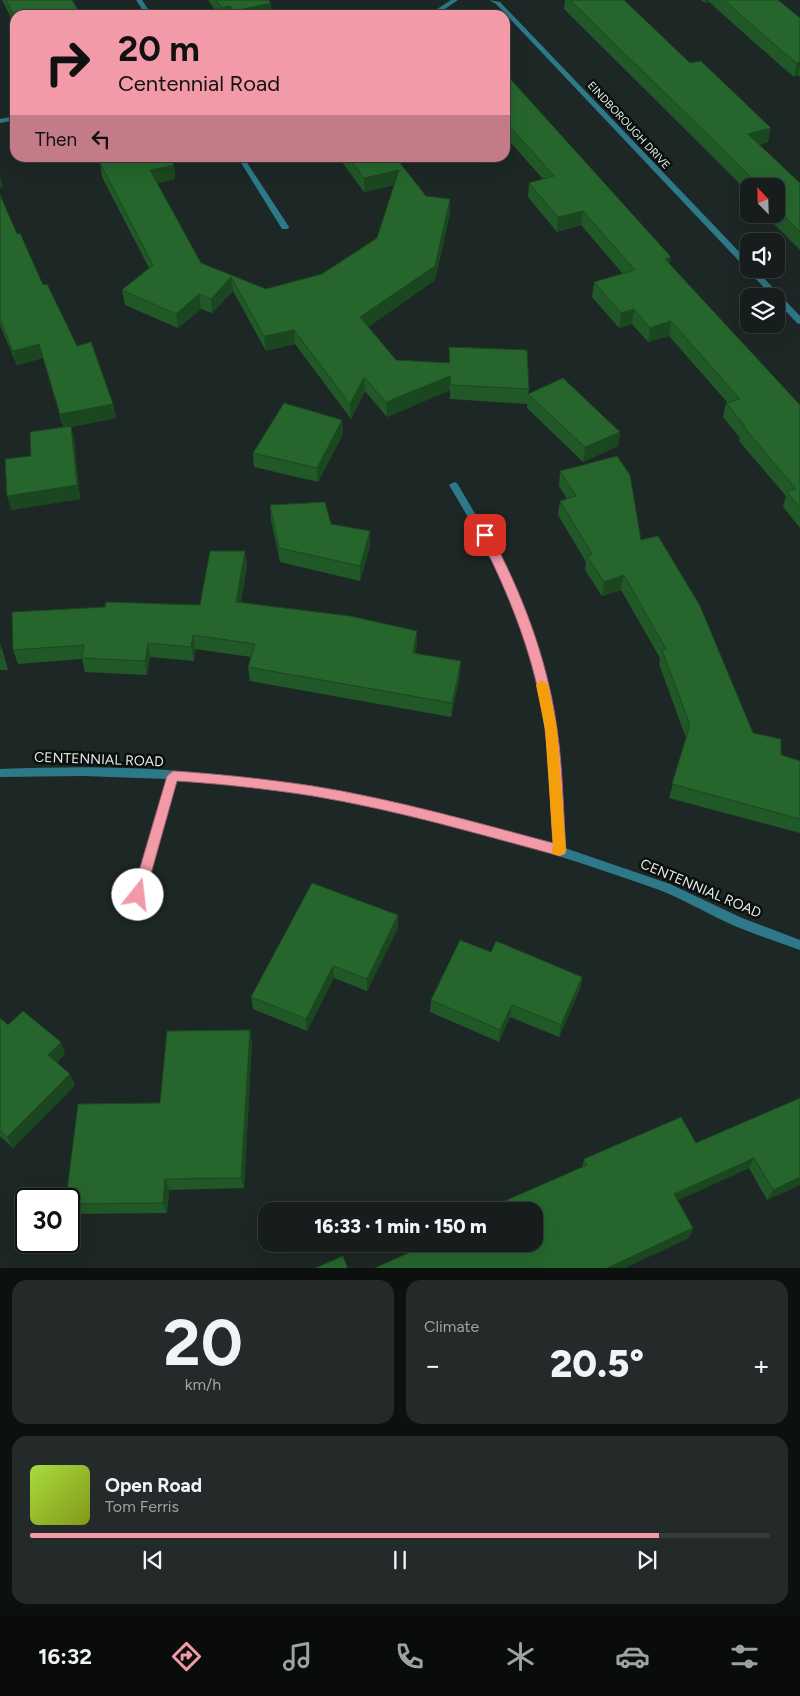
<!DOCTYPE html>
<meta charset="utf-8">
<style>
body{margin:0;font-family:Figtree,sans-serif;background:#232a29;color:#f1f3f6;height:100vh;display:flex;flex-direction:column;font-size:19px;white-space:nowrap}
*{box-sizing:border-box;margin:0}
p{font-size:16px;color:#9ea2a3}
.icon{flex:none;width:28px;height:28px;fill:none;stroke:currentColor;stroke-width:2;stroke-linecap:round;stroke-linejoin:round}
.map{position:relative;height:1268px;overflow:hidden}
.sheet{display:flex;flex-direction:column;gap:12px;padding:12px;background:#0c100f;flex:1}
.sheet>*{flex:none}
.banner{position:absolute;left:10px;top:10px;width:500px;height:152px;border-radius:15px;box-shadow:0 5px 20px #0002,0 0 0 1px #353b3b;background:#f39aa9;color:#111;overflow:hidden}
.needle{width:32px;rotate:337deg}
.fabs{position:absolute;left:740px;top:178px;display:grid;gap:10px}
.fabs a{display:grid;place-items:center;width:45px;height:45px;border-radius:10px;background:#161d1c;box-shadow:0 5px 20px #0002,0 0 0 1px #353b3b;font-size:25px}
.speed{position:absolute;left:15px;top:1188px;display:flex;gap:10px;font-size:25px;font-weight:700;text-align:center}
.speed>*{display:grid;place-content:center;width:65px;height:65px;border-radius:50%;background:#161d1c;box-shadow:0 5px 20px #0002,0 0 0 1px #353b3b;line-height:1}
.speed .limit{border:2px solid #111;border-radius:8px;background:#fff;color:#111}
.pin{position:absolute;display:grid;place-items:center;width:42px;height:42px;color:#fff;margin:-21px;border-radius:10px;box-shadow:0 2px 8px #0006}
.me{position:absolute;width:55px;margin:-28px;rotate:16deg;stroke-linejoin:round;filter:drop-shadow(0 0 4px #0008)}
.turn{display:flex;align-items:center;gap:18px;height:105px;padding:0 25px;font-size:22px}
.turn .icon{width:65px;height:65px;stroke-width:2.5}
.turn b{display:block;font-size:35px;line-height:42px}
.then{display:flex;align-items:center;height:48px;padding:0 25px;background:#0003;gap:10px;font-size:19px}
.big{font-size:38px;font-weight:800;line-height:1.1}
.sheet .widget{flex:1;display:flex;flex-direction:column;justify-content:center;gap:8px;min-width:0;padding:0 18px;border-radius:15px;background:#232a29}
.sheet .dial{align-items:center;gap:0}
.dial b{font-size:65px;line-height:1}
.song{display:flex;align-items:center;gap:15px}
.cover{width:60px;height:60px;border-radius:8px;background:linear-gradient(135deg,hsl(80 70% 55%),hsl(70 70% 35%))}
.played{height:5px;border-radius:2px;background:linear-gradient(90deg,#f39aa9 85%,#353b3b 85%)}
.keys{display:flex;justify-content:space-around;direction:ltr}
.heat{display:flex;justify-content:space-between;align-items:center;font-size:28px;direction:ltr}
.sheet .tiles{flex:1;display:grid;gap:12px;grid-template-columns:1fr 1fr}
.widget:last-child{grid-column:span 2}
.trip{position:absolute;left:258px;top:1202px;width:285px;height:50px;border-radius:15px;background:#161d1c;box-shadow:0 5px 20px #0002,0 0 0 1px #353b3b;font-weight:800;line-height:50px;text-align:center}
.tab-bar{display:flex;height:80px;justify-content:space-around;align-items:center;background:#090c0b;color:#9ea2a3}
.tab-bar .icon{width:35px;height:35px}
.tab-bar .on{color:#f39aa9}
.tab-bar b{font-size:22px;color:#f1f3f6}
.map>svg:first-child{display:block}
</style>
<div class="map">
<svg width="800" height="1269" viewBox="0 0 800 1269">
<rect width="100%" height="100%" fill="#1d2725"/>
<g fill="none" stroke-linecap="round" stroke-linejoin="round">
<path fill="#2e7989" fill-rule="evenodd" d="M136 0H142L152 15H146Z
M451 0H458L436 15H428Z
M489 0 500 2 749 262V269H755L800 316V324L797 323 776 301V296H772L496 4Z
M15 116V120L0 123V119Z
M238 158H244L289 227 288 229H282Z
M454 482 457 483C497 550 535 620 551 697 561 746 562 797 565 848L670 884 742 918 800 940V950C775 941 750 933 726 922 701 910 677 896 651 887 547 850 443 820 334 800 283 790 230 785 177 780L139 912 137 916 133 917 129 916 127 912 167 779 83 776 0 777V769C56 767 111 766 167 770 299 780 428 807 554 844 551 795 550 745 540 697 525 620 489 551 449 485Z"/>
</g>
<path fill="#215827" d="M2 0H72L15 15V26Z
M208 0H268L271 3V15H218Z
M565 0H624L768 142 759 145 800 183V250L764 214H776V186H749V198L747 196V191L564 9Z
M701 0H778L800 18V77L798 75 794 77 781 66 709 2 705 3Z
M505 73 671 257 669 264 800 405V528L783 507 786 496 739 441 740 438 723 417 726 403 727 402 669 336 648 342 632 324 619 328 592 297 594 282 623 274 581 225 557 232 528 197 529 183 543 179 505 136Z
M102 158H169L174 165 175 179 157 183 201 263 266 289 322 274 377 238 394 185 364 192 339 158H396L426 196 450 199V213L435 280 368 327 396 360 449 363V347L529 389 528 394 620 432 618 446 583 462 527 408V404L450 399V390L387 417 365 391 351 419 295 344 266 351 233 291 212 313 201 309 178 328 125 305 122 290 149 268 102 177 100 163 105 162Z
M0 195 17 234 43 285 77 346 113 404 116 418 71 427 74 440 80 499 11 510 31 456 63 427 43 358 17 365 0 325Z
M342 420 343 434 318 482 254 467 253 453Z
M560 471 641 540 753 733 781 755 800 761V833L669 798 686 738 659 664 660 658 621 590 602 596 585 570 586 562 558 515 560 501 567 499 559 486Z
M270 505 331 524 370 546 360 581 280 562 271 520Z
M245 551 247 566 241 602 417 631V645L415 653 460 675 451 717 250 681 248 667 251 657 195 649 194 661 150 657 147 675 85 672 82 659 18 664 13 650 200 605Z
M0 644 4 656 8 670H0Z
M398 928 367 991 334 978 307 1031 253 1009 251 997Z
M491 952 582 977 580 989 559 1037 510 1017 499 1042 430 1012 431 1000Z
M0 1018 8 1025 65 1054 57 1062 75 1085 13 1148 0 1136Z
M252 1042 244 1188 169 1190 167 1213 70 1214 69 1213V1199L160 1103Z
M800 1098V1185L767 1200 749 1168 678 1200 693 1228 689 1238 622 1269H372L534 1244 582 1167 584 1159 696 1143Z"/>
<path fill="#1b4720" d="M705 0H709V2L705 3Z
M271 3V15H234V11Z
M230 6 231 15H222V8Z
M800 62V67L798 75 794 77 797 63Z
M771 128 768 142 745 148 748 134Z
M174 165 175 179 152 185 150 170Z
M399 170V184L364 192V178Z
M0 176 3 187 0 188Z
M450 199V213L435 280 361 332 360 317Z
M583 211 581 225 557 232 558 217Z
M671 257 668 272 665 259Z
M231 277 233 291 212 313 211 299Z
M199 294 201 309 178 328 176 314Z
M634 309 632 324 619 328 621 313Z
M671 321 669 336 648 342 650 328Z
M294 330 295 344 266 351 264 336Z
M39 344 43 358 17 365 13 351Z
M450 376V390L387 417 386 402Z
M364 377 365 391 351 419 350 404Z
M113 404 116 418 71 427 74 440 80 499 11 510 7 496 64 429 60 414Z
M342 420 343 434 318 482 317 468Z
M620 432 618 446 583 462 585 447Z
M370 531V546L360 581V566Z
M245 551 247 566 238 616 236 602Z
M624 575 621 590 602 596 604 582Z
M417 631V645L413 666V653Z
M193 635 195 649 194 661 191 647Z
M148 643 150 657 147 675 145 661Z
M461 661 460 675 451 717 452 703Z
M398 915V928L367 991V979Z
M333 966 334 978 307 1031 306 1019Z
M582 977 580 989 559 1037 561 1025Z
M512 1005 510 1017 499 1042 500 1030Z
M250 1030 252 1042 244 1188 241 1178Z
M61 1042 65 1054 53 1066 48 1055Z
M70 1074 75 1085 13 1148 7 1137Z
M754 1158 749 1168 670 1204 674 1194Z
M800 1177V1185L767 1200 773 1190Z
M165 1179 169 1190 167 1213 163 1203Z
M693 1228 689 1238 622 1269H605Z"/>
<path fill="#26662d" stroke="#1b4720" d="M6 0H72L81 15H15V18Z
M216 0H268L271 3 234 11 230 6 222 8Z
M570 0H624L690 63 701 61 771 128 748 134 800 183V232L776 208V186H754L749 182 754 180Z
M724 0H778L800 18V62L797 63 783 52Z
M505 73 671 257 665 259 800 405V508L787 492 796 489 743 426H745L726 403 740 399 671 321 650 328 634 309 621 313 594 282 635 270 583 211 558 217 529 183 554 176 505 121Z
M107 158H169L174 165 150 170 201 263 266 289 322 274 377 238 399 170 364 178 349 158H396L426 196 450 199 435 266 360 317 396 360 450 363 449 347 527 350 529 389 451 385 450 376 386 402 364 377 350 404 294 330 264 336 231 277 211 299 199 294 176 314 122 290 153 265 100 163 109 161Z
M0 195 17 234 20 233 43 285 47 284 77 346 91 342 113 404 60 414 39 344 13 351 0 319Z
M563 378 620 432 585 447 528 394Z
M284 403 342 420 317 468 253 453Z
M71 426 77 485 7 496 5 459 31 456 30 432Z
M617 456 630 475 641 540 658 536 700 606 753 733 781 739V755L800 761V819L672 784 690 725 662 650 666 649 624 575 604 582 587 556 592 554 560 501 576 496 560 471Z
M325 502 331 524 370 531 360 566 279 548 270 505Z
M210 551H245L236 602 350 616 417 631 413 653 461 661 452 703 248 667 255 644 193 635 191 647 148 643 145 661 82 658 84 645 13 650 12 612 105 607 106 602 200 605Z
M0 644 4 656H0Z
M312 883 398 915 367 979 333 966 306 1019 251 997Z
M460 940 491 952 496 941 582 977 561 1025 512 1005 500 1030 431 1000Z
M23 1011 61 1042 48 1055 70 1074 7 1137 0 1130V1018L8 1025Z
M250 1030 241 1178 165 1179 163 1203 69 1204V1199H66L78 1104 160 1103 167 1031Z
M800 1098V1177L773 1190 754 1158 674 1194 693 1228 605 1269H372L429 1244H534V1211H482L587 1165 584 1159 681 1117 696 1143Z
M343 1256 348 1269H313Z"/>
<path fill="#f39aa9" stroke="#9e646e" d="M485 531 489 532C522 592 548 661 557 729 563 769 563 810 566 851L565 854 560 856C478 834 397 810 313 796 268 789 223 784 177 781L145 895 143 899H134L132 895 167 776 173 771C220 774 266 779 313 786 394 799 474 822 553 843 550 805 550 767 545 729 536 661 510 596 479 535Z"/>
<path fill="#f59e0b" d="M542 680 548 685 557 729 566 851 560 856 553 854 552 850 553 846 545 729 536 685Z"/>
<g text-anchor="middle" stroke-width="5" stroke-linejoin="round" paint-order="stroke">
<g font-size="11" fill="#e2e9e7" stroke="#0a0f0e">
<text transform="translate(629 125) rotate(47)" y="4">EINDBOROUGH DRIVE</text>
</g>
<g font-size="14" fill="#e2e9e7" stroke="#0a0f0e">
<text transform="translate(99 759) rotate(2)" y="5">CENTENNIAL ROAD</text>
<text transform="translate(701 888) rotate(23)" y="5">CENTENNIAL ROAD</text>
</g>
</g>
</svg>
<div class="fabs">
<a><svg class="needle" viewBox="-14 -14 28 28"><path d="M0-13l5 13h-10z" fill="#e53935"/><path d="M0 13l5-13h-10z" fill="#9ea2a3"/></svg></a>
<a><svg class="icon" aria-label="sound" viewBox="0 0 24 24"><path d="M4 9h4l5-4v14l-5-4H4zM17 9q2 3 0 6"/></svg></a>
<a><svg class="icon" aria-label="layers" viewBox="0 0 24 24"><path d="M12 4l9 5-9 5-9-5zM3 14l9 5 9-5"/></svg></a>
</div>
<div class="speed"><div class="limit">30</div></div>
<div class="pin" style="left:485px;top:535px;background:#d93025"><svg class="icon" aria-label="arrive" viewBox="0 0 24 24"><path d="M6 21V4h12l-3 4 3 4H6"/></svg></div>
<svg class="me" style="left:138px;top:895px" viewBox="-20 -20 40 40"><circle r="19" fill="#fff"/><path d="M0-13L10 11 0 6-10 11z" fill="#f39aa9"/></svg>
<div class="trip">16:33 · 1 min · 150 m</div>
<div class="banner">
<div class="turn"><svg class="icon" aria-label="right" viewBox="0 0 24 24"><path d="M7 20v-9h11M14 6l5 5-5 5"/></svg><div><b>20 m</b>Centennial Road</div></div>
<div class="then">Then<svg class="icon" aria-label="left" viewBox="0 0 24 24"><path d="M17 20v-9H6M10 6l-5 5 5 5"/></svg></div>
</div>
</div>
<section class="sheet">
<div class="tiles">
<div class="widget dial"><b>20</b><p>km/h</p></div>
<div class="widget"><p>Climate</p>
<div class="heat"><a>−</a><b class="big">20.5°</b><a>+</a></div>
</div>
<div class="widget">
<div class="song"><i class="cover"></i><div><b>Open Road</b><p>Tom Ferris</p></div></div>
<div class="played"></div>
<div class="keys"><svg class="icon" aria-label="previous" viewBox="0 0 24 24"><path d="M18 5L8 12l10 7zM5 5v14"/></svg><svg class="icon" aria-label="pause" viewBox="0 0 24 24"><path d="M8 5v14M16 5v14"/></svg><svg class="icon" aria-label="next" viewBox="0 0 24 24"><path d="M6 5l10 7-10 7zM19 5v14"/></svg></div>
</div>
</div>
</section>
<nav class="tab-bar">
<b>16:32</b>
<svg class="icon on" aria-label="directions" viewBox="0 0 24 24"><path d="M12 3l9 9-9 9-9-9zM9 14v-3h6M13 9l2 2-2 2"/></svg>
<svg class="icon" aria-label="music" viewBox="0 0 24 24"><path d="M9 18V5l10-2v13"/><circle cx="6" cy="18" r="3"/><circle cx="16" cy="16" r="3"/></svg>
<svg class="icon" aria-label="phone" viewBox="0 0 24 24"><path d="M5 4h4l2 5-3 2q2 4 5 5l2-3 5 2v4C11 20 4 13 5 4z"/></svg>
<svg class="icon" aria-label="climate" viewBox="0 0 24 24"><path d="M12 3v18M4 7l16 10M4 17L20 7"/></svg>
<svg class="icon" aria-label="car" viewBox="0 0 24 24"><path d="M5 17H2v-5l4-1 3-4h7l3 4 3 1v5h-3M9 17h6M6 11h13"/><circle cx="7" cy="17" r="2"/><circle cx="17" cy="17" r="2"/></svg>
<svg class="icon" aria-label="filters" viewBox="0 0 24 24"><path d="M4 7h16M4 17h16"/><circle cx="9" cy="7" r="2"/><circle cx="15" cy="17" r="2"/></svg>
</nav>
